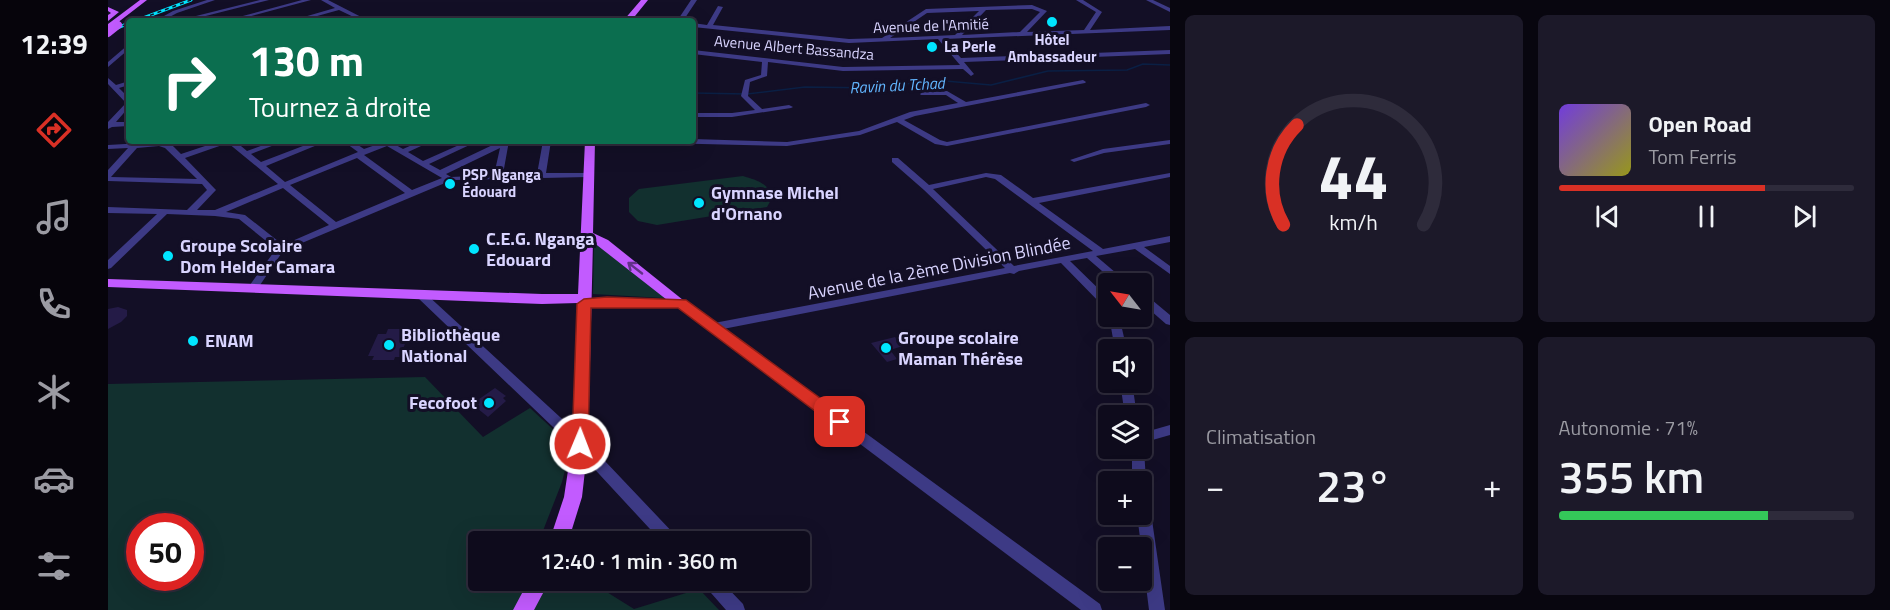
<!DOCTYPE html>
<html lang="fr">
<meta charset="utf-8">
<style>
body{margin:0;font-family:"Titillium Web",sans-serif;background:#1c1929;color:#f1f3f6;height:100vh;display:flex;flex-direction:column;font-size:22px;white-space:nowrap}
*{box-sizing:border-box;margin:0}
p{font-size:20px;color:#9b9ba3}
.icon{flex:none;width:33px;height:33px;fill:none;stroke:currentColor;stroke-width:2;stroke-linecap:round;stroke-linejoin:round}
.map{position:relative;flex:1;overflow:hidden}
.sheet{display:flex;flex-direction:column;gap:15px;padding:15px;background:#08060f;width:720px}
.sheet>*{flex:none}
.top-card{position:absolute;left:18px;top:18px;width:570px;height:126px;border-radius:6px;box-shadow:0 6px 24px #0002,0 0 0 2px #2e2b3b;background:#0b6e4f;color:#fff;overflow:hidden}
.needle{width:39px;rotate:301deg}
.controls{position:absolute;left:990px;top:273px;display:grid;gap:12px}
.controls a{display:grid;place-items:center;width:54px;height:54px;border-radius:6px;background:#0e0b1c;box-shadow:0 6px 24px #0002,0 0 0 2px #2e2b3b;font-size:30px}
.speed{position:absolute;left:18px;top:513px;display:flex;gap:12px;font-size:30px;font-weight:700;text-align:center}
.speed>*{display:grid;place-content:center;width:78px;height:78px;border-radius:50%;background:#0e0b1c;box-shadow:0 6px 24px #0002,0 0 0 2px #2e2b3b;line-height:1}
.speed .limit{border:9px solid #d22;background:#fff;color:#111}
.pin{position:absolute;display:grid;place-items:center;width:51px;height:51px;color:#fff;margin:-26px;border-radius:12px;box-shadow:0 3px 9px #0006}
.me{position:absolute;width:66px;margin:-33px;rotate:1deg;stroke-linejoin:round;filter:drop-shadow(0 0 4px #0008)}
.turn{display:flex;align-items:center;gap:21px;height:126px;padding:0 24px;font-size:27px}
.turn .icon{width:78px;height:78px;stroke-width:2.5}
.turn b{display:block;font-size:42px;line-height:51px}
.big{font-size:45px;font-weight:600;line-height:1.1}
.sheet .tile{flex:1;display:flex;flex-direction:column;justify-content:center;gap:9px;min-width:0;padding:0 21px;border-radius:9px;background:#1c1929}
.sheet .dial{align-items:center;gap:0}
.dial svg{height:156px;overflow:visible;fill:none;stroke:#2e2b3b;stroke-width:7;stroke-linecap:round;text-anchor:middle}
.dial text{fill:#f1f3f6;stroke:none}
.song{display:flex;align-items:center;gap:18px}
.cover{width:72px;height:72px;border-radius:9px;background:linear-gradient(135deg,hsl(260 70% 55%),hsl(60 70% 35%))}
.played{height:6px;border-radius:3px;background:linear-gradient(90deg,#d93025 70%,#2e2b3b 70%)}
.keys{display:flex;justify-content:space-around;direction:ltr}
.heat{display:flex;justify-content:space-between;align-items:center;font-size:33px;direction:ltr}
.charge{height:9px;border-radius:4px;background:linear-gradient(90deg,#34c759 71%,#2e2b3b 0)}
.sheet .tiles{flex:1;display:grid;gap:15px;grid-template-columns:repeat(2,1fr)}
.trip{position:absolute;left:360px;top:531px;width:342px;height:60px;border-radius:6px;background:#0e0b1c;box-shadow:0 6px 24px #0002,0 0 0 2px #2e2b3b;font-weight:600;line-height:60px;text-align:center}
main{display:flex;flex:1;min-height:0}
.tab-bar{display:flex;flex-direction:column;width:108px;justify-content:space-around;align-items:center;background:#06040b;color:#9b9ba3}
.tab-bar .icon{width:42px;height:42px}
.tab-bar .current{color:#d93025}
.tab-bar b{font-size:27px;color:#f1f3f6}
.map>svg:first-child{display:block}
</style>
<main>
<nav class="tab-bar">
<b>12:39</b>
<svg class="icon current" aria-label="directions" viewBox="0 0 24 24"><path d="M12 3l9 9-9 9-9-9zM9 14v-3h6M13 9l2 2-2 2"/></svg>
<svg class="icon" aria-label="music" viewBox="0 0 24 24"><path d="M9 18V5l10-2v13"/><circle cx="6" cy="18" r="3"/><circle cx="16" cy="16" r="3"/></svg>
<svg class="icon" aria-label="phone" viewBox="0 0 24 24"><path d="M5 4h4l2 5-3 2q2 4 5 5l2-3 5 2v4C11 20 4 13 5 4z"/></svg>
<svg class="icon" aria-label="climate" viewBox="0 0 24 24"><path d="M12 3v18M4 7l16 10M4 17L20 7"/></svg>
<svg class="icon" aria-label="car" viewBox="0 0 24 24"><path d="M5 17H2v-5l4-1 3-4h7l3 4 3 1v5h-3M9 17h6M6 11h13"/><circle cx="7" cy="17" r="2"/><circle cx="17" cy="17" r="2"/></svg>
<svg class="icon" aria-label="filters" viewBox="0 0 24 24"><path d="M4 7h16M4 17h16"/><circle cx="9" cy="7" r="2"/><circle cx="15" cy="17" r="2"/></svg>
</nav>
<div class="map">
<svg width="1062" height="610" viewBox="0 0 1062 610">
<rect width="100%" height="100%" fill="#130f26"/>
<path fill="#12302f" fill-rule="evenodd" d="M635 176C648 180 661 183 664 198L659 207 549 225 530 221 521 212V198L531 189Z
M491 244 559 295 555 298 485 294 486 245Z
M317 377 375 437 422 408 463 446 454 482 431 541 370 542V580L481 581 526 609 591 589 611 610H0V384ZM32 526H82V578H32Z"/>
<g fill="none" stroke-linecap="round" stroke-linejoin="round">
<path stroke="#0a1f44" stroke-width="1.5" d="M585 93 639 94 697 87 769 88 826 80 883 85 940 71 1019 70 1035 64 1062 65"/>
</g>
<path fill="#241b47" d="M10 307 19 310V316L13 322 0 329V309Z
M280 329H297L296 333H301L292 357H287L286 360H264L266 356H260L270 334H278Z
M787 337 795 346 782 350 789 359 779 362 763 343Z
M387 388 398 396 395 398 398 401 380 417 364 404Z"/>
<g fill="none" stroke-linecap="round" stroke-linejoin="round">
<path fill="#3d3a85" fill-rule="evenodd" d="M99 0H107L69 13 54 21H47L65 11Z
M152 0H161L78 21H68Z
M194 0H203L125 21H116Z
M213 0H220L261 21H254L231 10 191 21H182L227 8Z
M583 0H589L575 21H569Z
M968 0H975L994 12 982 30 1062 26V30L836 39 853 58 1062 50V54L856 62 866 74 863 76 855 69 735 71 660 62 659 76 642 82 640 96 654 109 681 105 685 107 683 108 624 117H585V113H624L647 110 633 96 637 80 653 75 654 62 585 54V50L735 67 852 65 830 39 741 43 585 27V23L599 25 610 6 615 7 605 25 741 39 774 38 818 9 924 5 939 11 919 32 976 30 988 12ZM924 9 932 12 912 32 854 35 878 10ZM871 11 847 35 782 38 819 13Z
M1038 0H1045L1062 8V12Z
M522 16 550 19 553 21 520 19V17Z
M21 44V49L0 67V62Z
M0 78 8 85 21 81V85L11 88 21 98V107L8 122H21V126L4 127 0 129V122L18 103 0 84Z
M975 80 978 82 977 83 807 116 796 120 832 140 839 142 1038 103 1042 105 1038 107 839 146 827 144 789 122 752 135 679 146 552 143 548 141H585V139L679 142 751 131 802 112 850 103 838 95H813L812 94 815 92 839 91 858 102Z
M1062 140V144L996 153 966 162 962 160 995 149Z
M112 141H127L139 151 166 141H177L143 154 153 162 208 141H219L158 166 177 182 250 152 235 141H244L256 149 273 143 272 141H281L295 149 313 141H324L300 152 315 161 360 141H370L321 164 332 170 393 141H401L395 174H429L435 141H443L438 173H480L484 175 480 177 347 180 337 183 182 248 173 254 148 291 144 292 139 289 168 249 131 219 107 216 59 214 3 268 0 269V260L49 214 0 213V207L79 210 99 190 94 184 0 181V170L20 148 0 149V145L51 142 63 144 73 154ZM120 143 170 184 107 210H89L108 190 77 158ZM51 146 57 148 89 179 3 177 29 148ZM279 146 334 178 304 190 256 155ZM392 148 386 175 343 177 338 174ZM249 158 297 193 228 222 182 185ZM175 188 221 225 175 245 137 215 118 212Z
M784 158H790L821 185 878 173 893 175 925 198 1062 173V177L931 203 995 249 1062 236V242L1036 247 1062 266V274L1027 249 988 256 1021 284H1009L979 258 962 261 1000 298V307H996L953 263 911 271 906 274 902 273 615 329 992 604 994 610H973L571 308 499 306 476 308 471 304 476 300 499 298 573 300 606 323 897 268 816 190 784 162ZM878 177 887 179 985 251 906 266 825 189Z
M313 291 317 293 477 440 569 537 571 542H554L467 448 309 297 308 295 309 293Z
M1034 294 1038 295 1062 315V325L1058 324 1034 303Z
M1001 316H1011L1019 350H1007Z
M1012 382H1024L1029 416H1017Z
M1062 425V435L1034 443V433Z
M1035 444 1036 448 1038 482 1034 487V482H1024V448H1034Z
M1034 493 1039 494 1041 499 1057 610H1041L1029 514H1034Z
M594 580H612L635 604 637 610H618L596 585Z"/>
<path fill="#c25bff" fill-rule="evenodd" d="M32 0H39L0 30V24Z
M533 0H540L523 21H515Z
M0 7 11 12 0 21V15L3 13 0 11Z
M477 141H487L485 233 500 240 580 304 578 307H568L485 242 480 444 474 497 460 542H441L456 497 464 444 470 303 434 304 0 287V279L434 294H470Z
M421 580H442L426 610H405Z"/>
<defs>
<path id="rail" d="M27 21 83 0
M0 32 21 23"/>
</defs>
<use href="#rail" stroke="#00e5ff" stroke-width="3"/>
<use href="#rail" stroke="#130f26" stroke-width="1.5" stroke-dasharray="4" stroke-linecap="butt"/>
<path stroke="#c25bff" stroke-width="8" d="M0 33 10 25"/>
</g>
<defs><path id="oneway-shaft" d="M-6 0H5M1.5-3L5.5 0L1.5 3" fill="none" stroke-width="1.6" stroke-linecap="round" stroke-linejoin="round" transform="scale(1.5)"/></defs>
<use stroke="#623188" href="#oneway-shaft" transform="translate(527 268) rotate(-142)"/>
<path fill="#d93025" stroke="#8d1f18" stroke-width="1.5" d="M499 297 578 300 738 417 741 422 738 426 732 428 727 426 570 308H483L480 444 478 449 472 451 466 449 464 444 469 304 476 299Z"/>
<g fill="#00e5ff" stroke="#130f26" stroke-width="2">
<circle cx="944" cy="22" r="6"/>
<circle cx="824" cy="47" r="6"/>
<circle cx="342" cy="184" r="6"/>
<circle cx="591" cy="203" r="6"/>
<circle cx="366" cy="249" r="6"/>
<circle cx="60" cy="256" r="6"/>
<circle cx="85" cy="341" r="6"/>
<circle cx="281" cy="345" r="6"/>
<circle cx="778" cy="348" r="6"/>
<circle cx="381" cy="403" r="6"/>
</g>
<g text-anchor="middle" stroke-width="6" stroke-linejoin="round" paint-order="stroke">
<g font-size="15" fill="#d9d4ff" stroke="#130f26">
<text transform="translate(823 26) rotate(-2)" y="5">Avenue de l'Amitié</text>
<text transform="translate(686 48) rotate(5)" y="5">Avenue Albert Bassandza</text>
</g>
<g font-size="15" font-weight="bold" fill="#d9d4ff" stroke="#130f26" text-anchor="start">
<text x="944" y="45" text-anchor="middle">Hôtel<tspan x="944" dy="17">Ambassadeur</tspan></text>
<text x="836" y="52">La Perle</text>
<text x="354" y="180">PSP Nganga<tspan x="354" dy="17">Édouard</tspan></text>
</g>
<g font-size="16" font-style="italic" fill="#62b6ff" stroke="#130f26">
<text transform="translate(789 85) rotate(-3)" y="6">Ravin du Tchad</text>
</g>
<g font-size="18" font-weight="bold" fill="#d9d4ff" stroke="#130f26" text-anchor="start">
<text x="603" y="199">Gymnase Michel<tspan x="603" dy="21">d'Ornano</tspan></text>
<text x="378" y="245">C.E.G. Nganga<tspan x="378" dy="21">Edouard</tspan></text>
<text x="72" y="252">Groupe Scolaire<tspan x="72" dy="21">Dom Helder Camara</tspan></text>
<text x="293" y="341">Bibliothèque<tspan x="293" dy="21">National</tspan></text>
<text x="790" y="344">Groupe scolaire<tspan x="790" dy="21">Maman Thérèse</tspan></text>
<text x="97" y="347">ENAM</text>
<text x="369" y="409" text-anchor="end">Fecofoot</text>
</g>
<g font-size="18" fill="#d9d4ff" stroke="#130f26">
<text transform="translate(831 268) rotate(-11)" y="6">Avenue de la 2ème Division Blindée</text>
</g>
</g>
</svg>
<div class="controls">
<a><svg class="needle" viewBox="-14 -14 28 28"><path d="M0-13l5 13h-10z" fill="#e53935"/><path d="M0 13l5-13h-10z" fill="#9b9ba3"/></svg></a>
<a><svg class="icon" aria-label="sound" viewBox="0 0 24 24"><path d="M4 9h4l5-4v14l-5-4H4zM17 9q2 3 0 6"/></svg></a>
<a><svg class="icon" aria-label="layers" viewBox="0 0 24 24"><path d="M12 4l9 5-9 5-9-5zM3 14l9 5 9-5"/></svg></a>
<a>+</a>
<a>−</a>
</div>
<div class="speed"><div class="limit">50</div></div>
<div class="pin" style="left:732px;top:422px;background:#d93025"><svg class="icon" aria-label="arrive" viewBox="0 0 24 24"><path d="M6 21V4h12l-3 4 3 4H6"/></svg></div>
<svg class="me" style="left:472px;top:444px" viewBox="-20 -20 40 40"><circle r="17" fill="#d93025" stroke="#fff" stroke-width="3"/><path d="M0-11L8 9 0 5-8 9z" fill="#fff"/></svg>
<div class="trip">12:40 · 1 min · 360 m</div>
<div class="top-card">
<div class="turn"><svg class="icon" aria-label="right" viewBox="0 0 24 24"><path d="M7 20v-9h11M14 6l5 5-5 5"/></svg><div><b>130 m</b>Tournez à droite</div></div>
</div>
</div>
<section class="sheet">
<div class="tiles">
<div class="tile dial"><svg viewBox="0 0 100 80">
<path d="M14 69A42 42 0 1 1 86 69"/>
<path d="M14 69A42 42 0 0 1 21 18" stroke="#d93025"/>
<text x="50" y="56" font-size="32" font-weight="700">44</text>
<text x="50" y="72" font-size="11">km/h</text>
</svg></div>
<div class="tile">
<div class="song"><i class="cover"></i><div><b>Open Road</b><p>Tom Ferris</p></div></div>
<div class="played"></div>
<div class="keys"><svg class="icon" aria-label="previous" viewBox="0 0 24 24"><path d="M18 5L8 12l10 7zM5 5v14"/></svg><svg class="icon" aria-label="pause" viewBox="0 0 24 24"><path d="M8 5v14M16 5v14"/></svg><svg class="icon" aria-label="next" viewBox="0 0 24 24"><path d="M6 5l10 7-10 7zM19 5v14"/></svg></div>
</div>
<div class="tile"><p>Climatisation</p>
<div class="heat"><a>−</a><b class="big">23°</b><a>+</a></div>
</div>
<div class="tile"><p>Autonomie · 71%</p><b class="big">355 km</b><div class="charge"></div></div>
</div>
</section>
</main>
